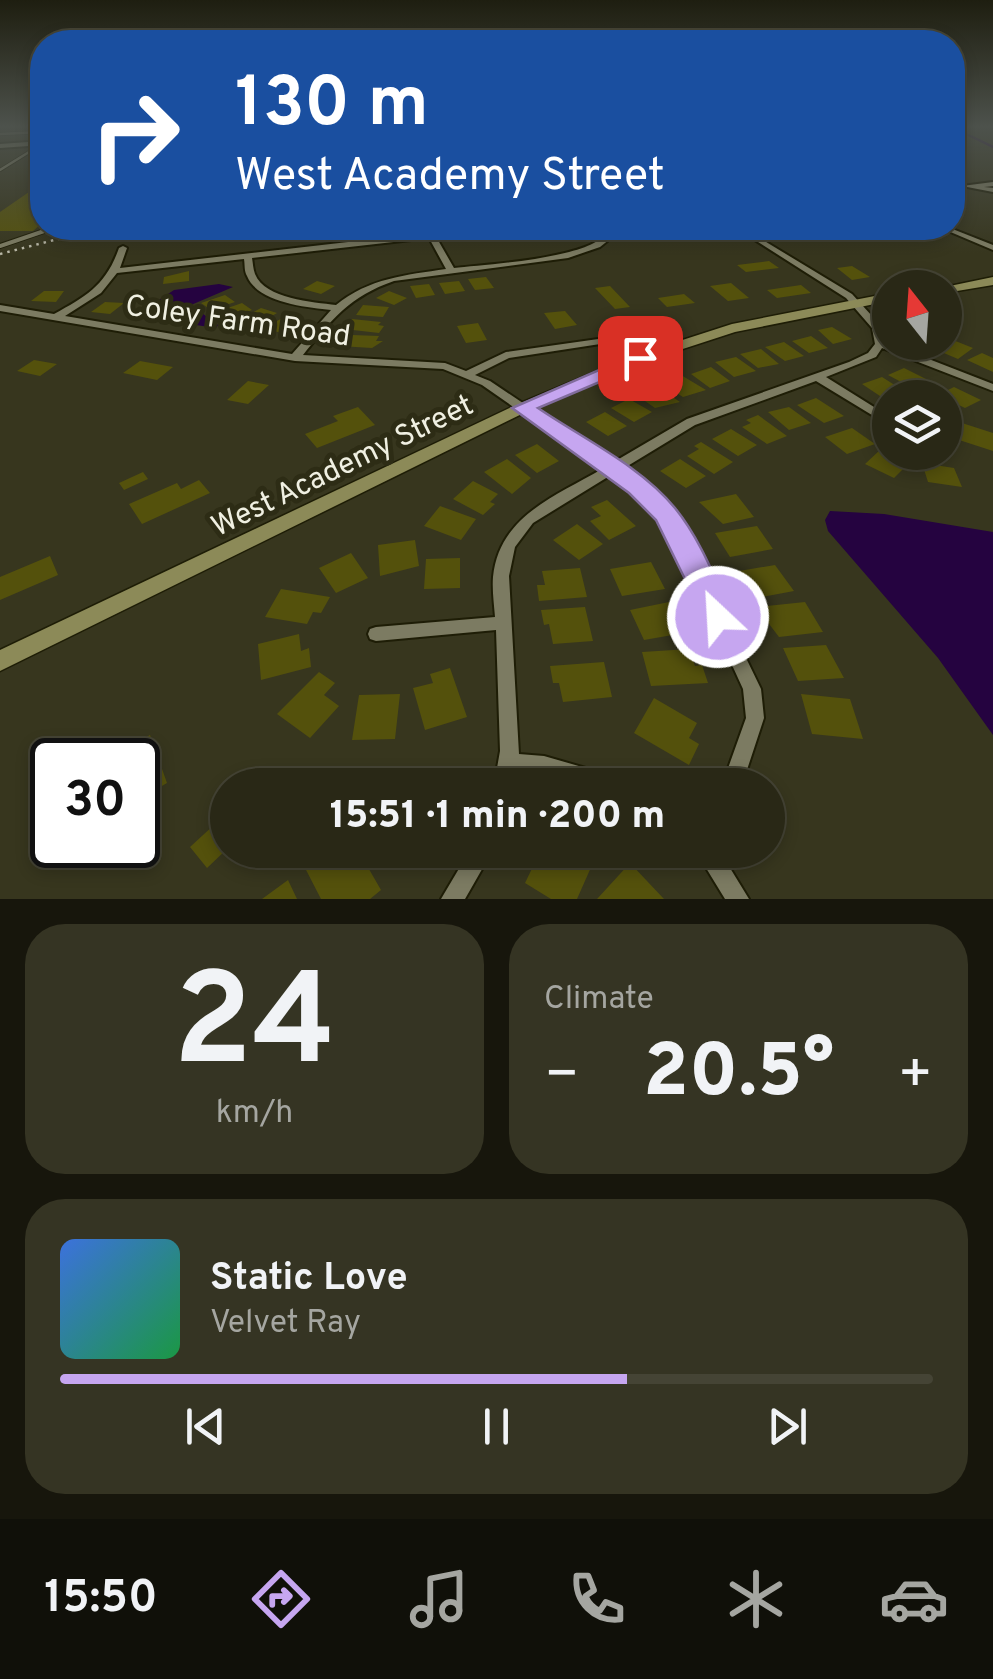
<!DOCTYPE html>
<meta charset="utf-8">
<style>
body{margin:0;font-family:Overpass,sans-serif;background:#353423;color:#f1f3f6;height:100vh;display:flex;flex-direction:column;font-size:38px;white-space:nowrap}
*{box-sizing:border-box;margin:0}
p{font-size:32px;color:#a5a6a1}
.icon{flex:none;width:55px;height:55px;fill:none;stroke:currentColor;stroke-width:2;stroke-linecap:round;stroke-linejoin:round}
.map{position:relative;height:899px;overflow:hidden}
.details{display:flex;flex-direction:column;gap:25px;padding:25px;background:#17160c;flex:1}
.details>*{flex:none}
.top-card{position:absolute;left:30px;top:30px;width:935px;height:210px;border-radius:40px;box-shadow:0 5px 15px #0003,0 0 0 2px #454435;background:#1a4fa0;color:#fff;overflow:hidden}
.needle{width:65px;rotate:343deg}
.controls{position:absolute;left:872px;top:270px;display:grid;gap:20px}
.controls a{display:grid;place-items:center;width:90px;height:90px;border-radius:50%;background:#292816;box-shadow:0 5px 15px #0003,0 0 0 2px #454435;font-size:50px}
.speed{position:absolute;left:30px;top:738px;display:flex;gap:20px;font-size:50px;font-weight:700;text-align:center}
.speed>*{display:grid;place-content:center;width:130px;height:130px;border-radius:50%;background:#292816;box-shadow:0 5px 15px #0003,0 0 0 2px #454435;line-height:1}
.speed .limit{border:5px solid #111;border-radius:15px;background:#fff;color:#111}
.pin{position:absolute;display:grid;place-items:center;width:85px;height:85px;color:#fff;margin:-42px;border-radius:20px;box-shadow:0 5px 15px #0006}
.me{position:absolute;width:110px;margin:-55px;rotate:335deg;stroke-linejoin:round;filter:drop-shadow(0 0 8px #0008)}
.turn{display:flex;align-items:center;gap:35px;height:210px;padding:0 40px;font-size:45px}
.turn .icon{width:130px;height:130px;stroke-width:2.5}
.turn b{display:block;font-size:70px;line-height:85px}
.big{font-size:75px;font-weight:800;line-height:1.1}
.details .card{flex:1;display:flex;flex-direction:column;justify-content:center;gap:15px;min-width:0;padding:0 35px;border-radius:40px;background:#353423}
.details .dial{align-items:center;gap:0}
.dial b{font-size:130px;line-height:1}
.song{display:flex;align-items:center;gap:30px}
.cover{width:120px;height:120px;border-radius:15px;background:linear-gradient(135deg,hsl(220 70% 55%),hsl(140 70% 35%))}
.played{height:10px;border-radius:5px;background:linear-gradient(90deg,#c6a6f0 65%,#454435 65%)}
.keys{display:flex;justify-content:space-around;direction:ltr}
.heat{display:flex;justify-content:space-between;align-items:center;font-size:55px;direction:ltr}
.details .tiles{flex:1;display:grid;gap:25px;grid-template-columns:1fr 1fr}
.card:last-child{grid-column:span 2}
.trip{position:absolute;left:210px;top:768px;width:575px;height:100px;border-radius:50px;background:#292816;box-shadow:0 5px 15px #0003,0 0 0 2px #454435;font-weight:800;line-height:100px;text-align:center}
.tabs{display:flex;height:160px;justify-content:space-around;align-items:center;background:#101009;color:#a5a6a1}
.tabs .icon{width:70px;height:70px}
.tabs .on{color:#c6a6f0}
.tabs b{font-size:45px;color:#f1f3f6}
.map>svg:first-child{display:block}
</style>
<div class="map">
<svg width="993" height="899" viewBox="0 0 993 899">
<rect width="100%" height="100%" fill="#37361e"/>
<path fill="#250340" d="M219 284 233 287 191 305 218 325 216 328 135 316 174 290Z
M830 511 884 514 993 532V735L938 658 828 531 825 520Z"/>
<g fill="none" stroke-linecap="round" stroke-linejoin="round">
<path stroke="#250340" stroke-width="2.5" d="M952 127 993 147"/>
</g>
<path fill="#54510c" d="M42 183V223L33 231H0V212Z
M769 261 779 268 746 272 737 265Z
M852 266 870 277 852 280 837 268Z
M189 271V281L163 284 164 277Z
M486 277 494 288 475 290 468 279Z
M317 281 335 286 321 294 303 289Z
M459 281 465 291 445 294 439 283Z
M731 283 749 298 728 301 710 286Z
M429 284 435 295 416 298 410 286Z
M801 285 811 293 777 298 767 290Z
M610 286 630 307 615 309 595 288Z
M44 291H64L56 302 31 301Z
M389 291 407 298 394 305 376 298Z
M684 294 695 303 667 307 658 298Z
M225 295 235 302 211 310 201 303Z
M105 302 124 303 110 314 91 312Z
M242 303 252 310 229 318 219 311Z
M363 305 389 307 383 317 356 315Z
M261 308 277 313 258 324 242 318Z
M565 311 577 325 555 329 544 313Z
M284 317 299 321 281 333 265 328Z
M352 319 381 322 378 325 384 326 379 333 344 329Z
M478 323 487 340 466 343 457 326Z
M832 327 852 339 833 344 818 330Z
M352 335 379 336 376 341H383L372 348 339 346Z
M811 336 828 348 809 353 792 341Z
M948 338 973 348 958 359 932 348Z
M784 342 804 356 785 361 765 347Z
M761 349 779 364 758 368 740 354Z
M982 353 993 358V372L967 360Z
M736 357 756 371 734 377 715 362Z
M34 360 57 364 40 376 17 371Z
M140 361 173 367 157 380 123 373Z
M711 367 730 381 710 388 691 374Z
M904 368 932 382 916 390 888 375Z
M681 375 706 390 683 397 662 384Z
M882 377 904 391 883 398 862 384Z
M248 381 269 385 248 404 227 400Z
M655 385 680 402 655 408 635 394Z
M954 387 981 400 965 408 938 395Z
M816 398 844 416 824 423 797 405Z
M629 399 652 412 634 422 611 408Z
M358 407 375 425 317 448 305 434 338 421 333 416Z
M789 407 811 423 789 430 768 412Z
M605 412 627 426 608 436 586 422Z
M758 415 787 436 767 444 742 427 751 423 746 420Z
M962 423 993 433V451L956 439Z
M852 428 875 444 847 454 825 437Z
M731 429 757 445 738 456 712 439Z
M701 442 733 462 714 474 687 456 699 449 694 446Z
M537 444 559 461 537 473 515 455Z
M880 450 909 463 894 478 865 464Z
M507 459 531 478 512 494 484 472Z
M680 459 706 476 686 488 660 471Z
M922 463 954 468 962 487 928 482Z
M143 472 148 479 124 490 119 483Z
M199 480 210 493 142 524 129 504 177 483 181 489Z
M473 481 498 494 490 502 495 504 483 515 453 499Z
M736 494 754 517 723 524 699 502Z
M607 500 636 526 609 540 590 521 601 516 591 507Z
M440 506 476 519 461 540 424 526Z
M577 524 603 544 579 560 553 540Z
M757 526 773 549 730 557 715 533Z
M415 540 419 566 380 576 378 545Z
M351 553 368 578 336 593 319 568Z
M50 556 58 575 0 600V577Z
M460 558V588L424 589 426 559Z
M651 562 665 589 622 596 610 569Z
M775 565 794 591 757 598 739 571Z
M580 568 587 597 539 601 537 585H545L542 571Z
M281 589 330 597 321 613 313 612 307 624 265 617Z
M669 602 684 633 644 640 630 610Z
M805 602 823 632 779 637 756 607Z
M585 607 593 641 553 644 549 624 544 625 541 610Z
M299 634 301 651 309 648 311 667 261 680 258 644Z
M826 645 844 678 798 681 783 648Z
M689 649 695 666 702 665 708 683 651 686 642 652Z
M604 662 612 697 563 702 559 683H553L550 666Z
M450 668 467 717 425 730 413 688 433 683 430 674Z
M319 672 335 683 324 695 339 706 310 738 277 714Z
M400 694 395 739 352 740 359 695Z
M801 694 850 699 863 739 812 734Z
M654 698 697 723 689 738 699 744 689 765 634 733Z
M150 735 167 783 138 800V760H118L116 753Z
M396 770 450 778 448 785H392Z
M215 824 228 837V848L207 868 190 847Z
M64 845H95L67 861Z
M326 850H358L381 890 370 899H321L304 866Z
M541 850H584L596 856 577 899H551L525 883Z
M630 863 664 899H597Z
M288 880 297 899H262Z"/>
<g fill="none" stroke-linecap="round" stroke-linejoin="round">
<defs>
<path id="lane-far1" d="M0 134 42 132
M0 170 42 144"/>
<path id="lane" d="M0 246 53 228"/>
<path id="street" d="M42 141V145L0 148V144Z
M993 182V186L984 187 993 188V192L962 186Z
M425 228H431L454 268C484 265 588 258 604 235 605 233 606 230 607 228H614L610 239 600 247 568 258 394 281C350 296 331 320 303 355L445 363 466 371 506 352 662 330V334L659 335 509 358 475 375 490 381 612 463 687 419 849 362 868 353 875 344 872 328 846 298 736 228H743L852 294 882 327 885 342 993 384V391L882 348 876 357 826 377 890 417V426L816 381 695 425 621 470 642 484 670 511 690 542 761 689 764 718 742 785H722L746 718 743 689 678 547 660 517 632 490 611 475 533 523 515 547 509 576 519 754 544 756 610 775 617 778 620 785H576L544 776 516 772 514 785H494L500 751 496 630 376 641 370 639 368 634 370 629 376 627 495 617C494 604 492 590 493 577 499 516 556 496 602 469L482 385 443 369 295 361 0 311V305L54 314C87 296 106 285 119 248L123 246 127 248 120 268 427 233ZM429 238 446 269C406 275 369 278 336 305 313 302 265 299 255 274 253 269 253 263 252 258ZM244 259C245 265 244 271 247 276 258 303 306 307 331 310L292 354 65 316 101 293 117 273Z
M941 228H950L993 245V250Z
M470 850H493L465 899H441Z
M695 850H719L749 899H725Z"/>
<path id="secondary" d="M993 277V285L945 293V288H940Z
M890 293V301L735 332 646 361 528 411 0 671V650L516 405 636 355 732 324Z"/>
</defs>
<use href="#lane-far1" stroke="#1e1d06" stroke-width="4"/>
<use href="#lane" stroke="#1e1d06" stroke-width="6"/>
<use href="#street" stroke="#1e1d06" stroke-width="4"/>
<use href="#secondary" stroke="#1e1d06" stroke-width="3"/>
<use href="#lane-far1" stroke="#7c7b62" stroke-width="2.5"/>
<use href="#lane" stroke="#7c7b62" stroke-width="4"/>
<use href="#street" fill="#7c7b62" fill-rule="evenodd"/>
<use href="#secondary" fill="#8c8a58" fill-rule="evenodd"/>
<path stroke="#b8b7a6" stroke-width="2.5" stroke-dasharray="2.5 5" stroke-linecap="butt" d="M0 254 101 228"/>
</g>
<linearGradient id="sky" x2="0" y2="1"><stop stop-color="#1e1e10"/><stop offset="0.5" stop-color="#4d524c"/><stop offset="1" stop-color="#4d524c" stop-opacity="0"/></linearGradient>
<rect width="993" height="253" fill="url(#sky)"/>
<path fill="#c6a6f0" stroke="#816c9c" stroke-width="2.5" d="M640 352 647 354V362L538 408C582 438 641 466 675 508 701 540 716 581 733 617L729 626 718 629 708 626 656 520 629 493 512 408Z"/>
<g text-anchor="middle" stroke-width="10" stroke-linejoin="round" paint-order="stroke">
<g font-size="30" fill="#f0f0e2" stroke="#2d2c15">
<text transform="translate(238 320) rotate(8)" y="10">Coley Farm Road</text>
<text transform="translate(342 465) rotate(-26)" y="10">West Academy Street</text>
</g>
</g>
</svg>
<div class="controls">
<a><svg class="needle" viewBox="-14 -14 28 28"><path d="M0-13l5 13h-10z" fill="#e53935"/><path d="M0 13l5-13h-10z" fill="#a5a6a1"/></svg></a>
<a><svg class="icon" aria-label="layers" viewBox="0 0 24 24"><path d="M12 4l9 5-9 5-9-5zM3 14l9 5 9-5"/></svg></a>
</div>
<div class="speed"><div class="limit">30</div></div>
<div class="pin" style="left:640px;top:358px;background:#d93025"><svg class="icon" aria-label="arrive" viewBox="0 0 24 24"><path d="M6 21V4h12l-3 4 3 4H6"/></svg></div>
<svg class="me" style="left:718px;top:617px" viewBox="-20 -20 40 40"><circle r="17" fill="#c6a6f0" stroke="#fff" stroke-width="3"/><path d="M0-11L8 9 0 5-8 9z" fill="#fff"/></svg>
<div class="trip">15:51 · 1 min · 200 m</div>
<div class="top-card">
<div class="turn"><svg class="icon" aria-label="right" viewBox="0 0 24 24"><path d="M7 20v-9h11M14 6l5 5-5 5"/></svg><div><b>130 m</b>West Academy Street</div></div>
</div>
</div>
<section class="details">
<div class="tiles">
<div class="card dial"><b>24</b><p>km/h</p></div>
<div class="card"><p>Climate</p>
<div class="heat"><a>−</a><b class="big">20.5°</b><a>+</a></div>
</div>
<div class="card">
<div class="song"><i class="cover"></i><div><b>Static Love</b><p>Velvet Ray</p></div></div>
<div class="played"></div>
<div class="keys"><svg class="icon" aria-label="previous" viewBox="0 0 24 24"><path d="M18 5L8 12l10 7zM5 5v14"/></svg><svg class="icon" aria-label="pause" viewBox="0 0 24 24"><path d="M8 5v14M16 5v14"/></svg><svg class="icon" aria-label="next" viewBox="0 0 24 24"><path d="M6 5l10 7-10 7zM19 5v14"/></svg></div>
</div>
</div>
</section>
<nav class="tabs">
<b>15:50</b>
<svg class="icon on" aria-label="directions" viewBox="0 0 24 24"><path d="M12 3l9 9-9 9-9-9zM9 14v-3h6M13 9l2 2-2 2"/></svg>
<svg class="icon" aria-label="music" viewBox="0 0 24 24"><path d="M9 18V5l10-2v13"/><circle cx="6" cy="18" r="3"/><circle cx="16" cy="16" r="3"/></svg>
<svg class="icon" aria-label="phone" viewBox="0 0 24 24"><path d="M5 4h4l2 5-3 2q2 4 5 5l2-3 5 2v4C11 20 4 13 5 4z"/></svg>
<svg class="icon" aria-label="climate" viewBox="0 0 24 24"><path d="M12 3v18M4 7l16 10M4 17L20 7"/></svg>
<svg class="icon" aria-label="car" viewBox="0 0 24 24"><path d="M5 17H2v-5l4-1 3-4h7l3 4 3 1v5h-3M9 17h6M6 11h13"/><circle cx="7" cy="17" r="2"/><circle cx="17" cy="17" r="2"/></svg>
</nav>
